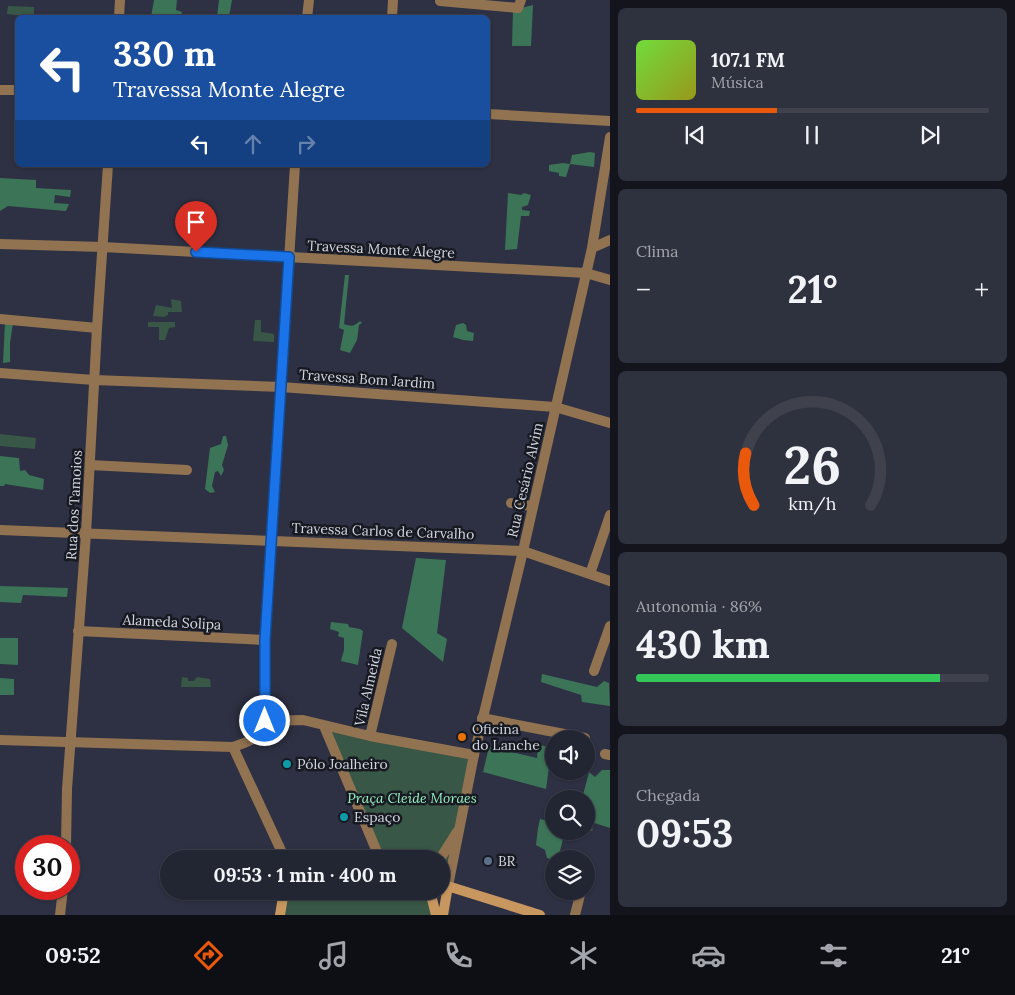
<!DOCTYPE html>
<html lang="pt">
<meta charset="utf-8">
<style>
body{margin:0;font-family:Lora,serif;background:#2e313e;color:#f1f3f6;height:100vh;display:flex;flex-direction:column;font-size:19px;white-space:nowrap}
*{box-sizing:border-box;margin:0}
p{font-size:16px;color:#a2a5ac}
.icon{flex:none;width:28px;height:28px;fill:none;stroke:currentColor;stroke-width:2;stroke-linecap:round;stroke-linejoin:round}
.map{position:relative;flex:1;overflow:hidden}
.details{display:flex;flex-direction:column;gap:8px;padding:8px;background:#13141c;width:405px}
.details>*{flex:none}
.hud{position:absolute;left:15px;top:15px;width:475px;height:152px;border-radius:8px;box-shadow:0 1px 4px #0004,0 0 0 1px #3f424d;background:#1a4fa0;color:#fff;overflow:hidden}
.tools{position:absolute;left:545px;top:730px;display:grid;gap:10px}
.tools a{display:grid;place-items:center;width:50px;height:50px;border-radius:50%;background:#222532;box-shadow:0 1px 4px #0004,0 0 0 1px #3f424d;font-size:25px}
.speed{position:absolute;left:15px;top:835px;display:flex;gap:10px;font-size:25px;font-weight:700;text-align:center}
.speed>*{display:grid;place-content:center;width:65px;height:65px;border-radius:50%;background:#222532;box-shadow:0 1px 4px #0004,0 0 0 1px #3f424d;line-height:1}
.speed .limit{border:8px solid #d22;background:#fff;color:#111}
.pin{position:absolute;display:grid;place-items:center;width:42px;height:42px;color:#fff;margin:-51px -21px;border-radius:50% 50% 50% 0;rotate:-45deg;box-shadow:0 0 5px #0007}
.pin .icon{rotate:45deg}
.me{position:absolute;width:55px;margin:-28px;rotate:0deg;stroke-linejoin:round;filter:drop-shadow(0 0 4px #0008)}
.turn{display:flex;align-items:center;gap:18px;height:105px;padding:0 15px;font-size:22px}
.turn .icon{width:65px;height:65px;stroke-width:2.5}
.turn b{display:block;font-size:35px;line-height:42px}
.lanes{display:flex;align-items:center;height:48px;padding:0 15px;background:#0003;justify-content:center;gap:25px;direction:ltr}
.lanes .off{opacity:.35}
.big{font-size:38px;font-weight:700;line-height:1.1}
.details .widget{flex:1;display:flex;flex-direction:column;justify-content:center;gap:8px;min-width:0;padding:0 18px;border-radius:8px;background:#2e313e}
.details .dial{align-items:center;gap:0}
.dial svg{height:130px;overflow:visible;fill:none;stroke:#3f424d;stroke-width:7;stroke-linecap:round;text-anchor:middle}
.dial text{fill:#f1f3f6;stroke:none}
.song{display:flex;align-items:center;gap:15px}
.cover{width:60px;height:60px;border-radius:8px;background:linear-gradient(135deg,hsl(100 70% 55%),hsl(60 70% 35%))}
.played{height:5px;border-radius:2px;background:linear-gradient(90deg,#ea580c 40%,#3f424d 40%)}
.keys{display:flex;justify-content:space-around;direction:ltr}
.heat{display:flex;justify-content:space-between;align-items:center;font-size:28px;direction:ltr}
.charge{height:8px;border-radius:4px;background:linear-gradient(90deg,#34c759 86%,#3f424d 0)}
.trip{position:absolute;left:160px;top:850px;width:290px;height:50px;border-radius:25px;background:#222532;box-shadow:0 1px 4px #0004,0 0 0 1px #3f424d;font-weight:700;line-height:50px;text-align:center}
.menu{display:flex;height:80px;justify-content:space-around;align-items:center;background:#0e0f14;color:#a2a5ac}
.menu .icon{width:35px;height:35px}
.menu .on{color:#ea580c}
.menu b{font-size:22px;color:#f1f3f6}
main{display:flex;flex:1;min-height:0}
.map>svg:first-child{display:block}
</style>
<main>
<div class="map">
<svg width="610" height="915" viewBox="0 0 610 915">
<rect width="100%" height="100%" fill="#2e3143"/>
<path fill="#385746" d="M8 6 34 7V17L7 14Z
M171 299 181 301 182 312H168V315L164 317 153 316 156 305 172 308Z
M255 320H261V332L274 334V342L253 341Z
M148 322H175V327L169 328 165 340H159V327H148Z
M0 434 36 438 35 449 0 446Z
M182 677 188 678V681H194L197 677 210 679 211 687H181Z
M324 726 474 755 450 884 441 882V859H380Z
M289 891H427L432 915H284Z"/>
<path fill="#3c7457" d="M154 0H177L176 10 182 12 181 17H151Z
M219 0H232L229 17H217Z
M533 5 531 46H512L513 10Z
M590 152 595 153 594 167 570 164 566 177 559 176V173L549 171V165L563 163 570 164 572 155Z
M0 178 36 180V188L71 190 70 197 55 195 54 203 69 204 66 211 8 206 0 211Z
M508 193 521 195 524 193 531 195 528 205 522 207V210L530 211 529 216H521L517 249 505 250Z
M345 275H349L344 324C352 327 354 326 360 321L362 323 359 325 357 340 350 353 340 350 344 330 339 328Z
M5 323H13L10 343V362L3 363Z
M463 323 466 325 467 331 474 333 473 341 463 340 453 337 456 325Z
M223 436H226L228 445 222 465 224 470 221 476 218 471 215 472 212 486 215 492 210 493 205 489 210 448 221 444Z
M0 456 19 458 20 471 25 470 29 475 44 479 43 490 5 484 4 486H0Z
M416 558 446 560 437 633 447 639 443 662 402 628Z
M0 586 68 588 67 597 23 595 21 603 0 602Z
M331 622 348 624 349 627 360 629 363 631 358 665 341 661 344 650V638L338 636 339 632 330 629Z
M0 638H18V665L0 664Z
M542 674 597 687 604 681 609 683 610 706 582 702 581 695 541 682Z
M0 678 14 679V695H0Z
M538 744 547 747 544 758 550 760 546 789 483 772 489 747 537 758Z
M602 770H610V828L588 821 586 826 593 829 592 831 586 829V799H582L589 772 595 777Z
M540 819 554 822V831H565L558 859 554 860 547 858 545 850 536 845 538 828Z"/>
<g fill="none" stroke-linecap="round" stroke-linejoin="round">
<path stroke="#927351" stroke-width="10" d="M440 1 518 8 521 0
M307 18 309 0
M392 18 393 0
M0 90H18
M488 114 610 121
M0 244 103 247 586 273 610 280
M592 248 610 240
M0 319 97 328
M0 373 94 380 281 387 555 407 610 423
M90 465 187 470
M511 503 532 506
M0 530 523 551 610 581
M590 574 610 515
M78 631 265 640
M594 671 610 626
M482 718 585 738
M265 721 303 720 370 736 474 755
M324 726 380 859
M370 736 392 644
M0 740 233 747C251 741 259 739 265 721V640L295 165
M233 747 285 859
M605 754 610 755
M575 915 581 891"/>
<path stroke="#927351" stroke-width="10" d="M119 18 120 0
M66 846 67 789 86 534 97 328 108 165
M440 859 457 832
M448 886 474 755 523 551 592 248 610 137
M60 915 63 889"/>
<path stroke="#c7975f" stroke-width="10" d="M341 859 358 857 366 859
M441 884 540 915
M430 891 436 915
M280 915 284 891
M443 915 448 886"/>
</g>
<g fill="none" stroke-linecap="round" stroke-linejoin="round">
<defs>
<path id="route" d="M196 252 289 257 265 640V721"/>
</defs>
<use href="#route" stroke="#114b97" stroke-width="12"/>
<use href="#route" stroke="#1a73e8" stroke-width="9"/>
</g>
<circle fill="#e8710a" stroke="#181a22" stroke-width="2" cx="462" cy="737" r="5"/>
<g fill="#0f9aa8" stroke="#181a22" stroke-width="2">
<circle cx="287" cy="764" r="5"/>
<circle cx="344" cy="817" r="5"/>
</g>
<circle fill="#5c6f8a" stroke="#181a22" stroke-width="2" cx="488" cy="861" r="5"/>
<g text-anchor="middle" stroke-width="5" stroke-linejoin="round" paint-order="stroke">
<g font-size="14" fill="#d3d5e1" stroke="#181a22">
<text transform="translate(381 249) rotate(3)" y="5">Travessa Monte Alegre</text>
<text transform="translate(367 379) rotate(4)" y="5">Travessa Bom Jardim</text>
<text transform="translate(525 480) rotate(-77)" y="5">Rua Cesário Alvim</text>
<text transform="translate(74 505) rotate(-87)" y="5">Rua dos Tamoios</text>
<text transform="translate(383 531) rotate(2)" y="5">Travessa Carlos de Carvalho</text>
<text transform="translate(172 622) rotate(3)" y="5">Alameda Solipa</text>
<text transform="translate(368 687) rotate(-77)" y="5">Vila Almeida</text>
</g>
<g font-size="14" fill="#d3d5e1" stroke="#181a22" text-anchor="start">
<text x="472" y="734">Oficina<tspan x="472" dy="16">do Lanche</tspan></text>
<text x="297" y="769">Pólo Joalheiro</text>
<text x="354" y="822">Espaço</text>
<text x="498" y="866">BR</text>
</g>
<g font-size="14" font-style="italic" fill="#99f0c1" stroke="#181a22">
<text x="412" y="803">Praça Cleide Moraes</text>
</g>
</g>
</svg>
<div class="tools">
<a><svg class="icon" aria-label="sound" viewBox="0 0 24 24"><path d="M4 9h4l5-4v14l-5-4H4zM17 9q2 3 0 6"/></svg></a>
<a><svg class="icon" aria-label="search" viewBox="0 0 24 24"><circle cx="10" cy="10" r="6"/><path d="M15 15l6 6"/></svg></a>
<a><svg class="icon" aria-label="layers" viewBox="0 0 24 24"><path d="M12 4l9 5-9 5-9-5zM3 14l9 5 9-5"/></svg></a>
</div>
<div class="speed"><div class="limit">30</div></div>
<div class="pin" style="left:196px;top:252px;background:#d93025"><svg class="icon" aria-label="arrive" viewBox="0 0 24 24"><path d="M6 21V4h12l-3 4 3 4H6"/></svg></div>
<svg class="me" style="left:265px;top:721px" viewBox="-20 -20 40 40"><circle r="17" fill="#1a73e8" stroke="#fff" stroke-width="3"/><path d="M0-11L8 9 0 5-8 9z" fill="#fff"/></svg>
<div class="trip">09:53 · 1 min · 400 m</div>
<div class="hud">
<div class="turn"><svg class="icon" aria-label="left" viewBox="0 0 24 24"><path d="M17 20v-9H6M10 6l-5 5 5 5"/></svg><div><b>330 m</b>Travessa Monte Alegre</div></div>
<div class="lanes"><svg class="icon" aria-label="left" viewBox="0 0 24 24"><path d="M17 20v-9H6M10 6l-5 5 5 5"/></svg><svg class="icon off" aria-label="ahead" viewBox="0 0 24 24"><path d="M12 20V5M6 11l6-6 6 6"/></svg><svg class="icon off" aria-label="right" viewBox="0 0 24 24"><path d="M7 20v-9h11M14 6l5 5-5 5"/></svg></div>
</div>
</div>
<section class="details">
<div class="widget">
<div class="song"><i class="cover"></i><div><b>107.1 FM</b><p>Música</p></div></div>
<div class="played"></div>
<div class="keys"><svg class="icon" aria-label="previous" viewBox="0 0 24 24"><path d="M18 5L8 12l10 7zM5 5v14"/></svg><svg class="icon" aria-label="pause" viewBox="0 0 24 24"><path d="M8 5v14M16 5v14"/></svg><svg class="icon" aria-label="next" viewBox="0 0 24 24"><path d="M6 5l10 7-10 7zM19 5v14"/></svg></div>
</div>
<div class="widget"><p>Clima</p>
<div class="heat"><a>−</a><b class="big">21°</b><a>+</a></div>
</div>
<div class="widget dial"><svg viewBox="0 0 100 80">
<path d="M14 69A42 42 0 1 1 86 69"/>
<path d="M14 69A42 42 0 0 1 9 37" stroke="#ea580c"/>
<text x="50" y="56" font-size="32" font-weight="700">26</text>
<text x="50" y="72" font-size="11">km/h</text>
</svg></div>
<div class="widget"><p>Autonomia · 86%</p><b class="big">430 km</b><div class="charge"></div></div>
<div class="widget"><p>Chegada</p><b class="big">09:53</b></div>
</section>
</main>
<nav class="menu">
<b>09:52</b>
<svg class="icon on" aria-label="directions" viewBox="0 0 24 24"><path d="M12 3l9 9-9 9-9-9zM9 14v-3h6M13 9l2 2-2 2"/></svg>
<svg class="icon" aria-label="music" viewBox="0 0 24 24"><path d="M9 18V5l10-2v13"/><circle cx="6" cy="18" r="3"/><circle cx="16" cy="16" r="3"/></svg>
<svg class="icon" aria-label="phone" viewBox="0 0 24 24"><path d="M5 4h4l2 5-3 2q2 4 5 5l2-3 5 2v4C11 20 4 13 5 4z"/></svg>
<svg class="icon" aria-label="climate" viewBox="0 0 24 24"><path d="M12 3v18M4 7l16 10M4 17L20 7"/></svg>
<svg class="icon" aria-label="car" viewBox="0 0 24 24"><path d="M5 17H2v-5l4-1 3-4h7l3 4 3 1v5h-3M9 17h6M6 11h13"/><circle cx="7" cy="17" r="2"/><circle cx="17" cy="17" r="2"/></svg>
<svg class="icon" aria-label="filters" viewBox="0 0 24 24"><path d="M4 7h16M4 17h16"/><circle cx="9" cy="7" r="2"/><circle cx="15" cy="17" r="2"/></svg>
<b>21°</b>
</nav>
